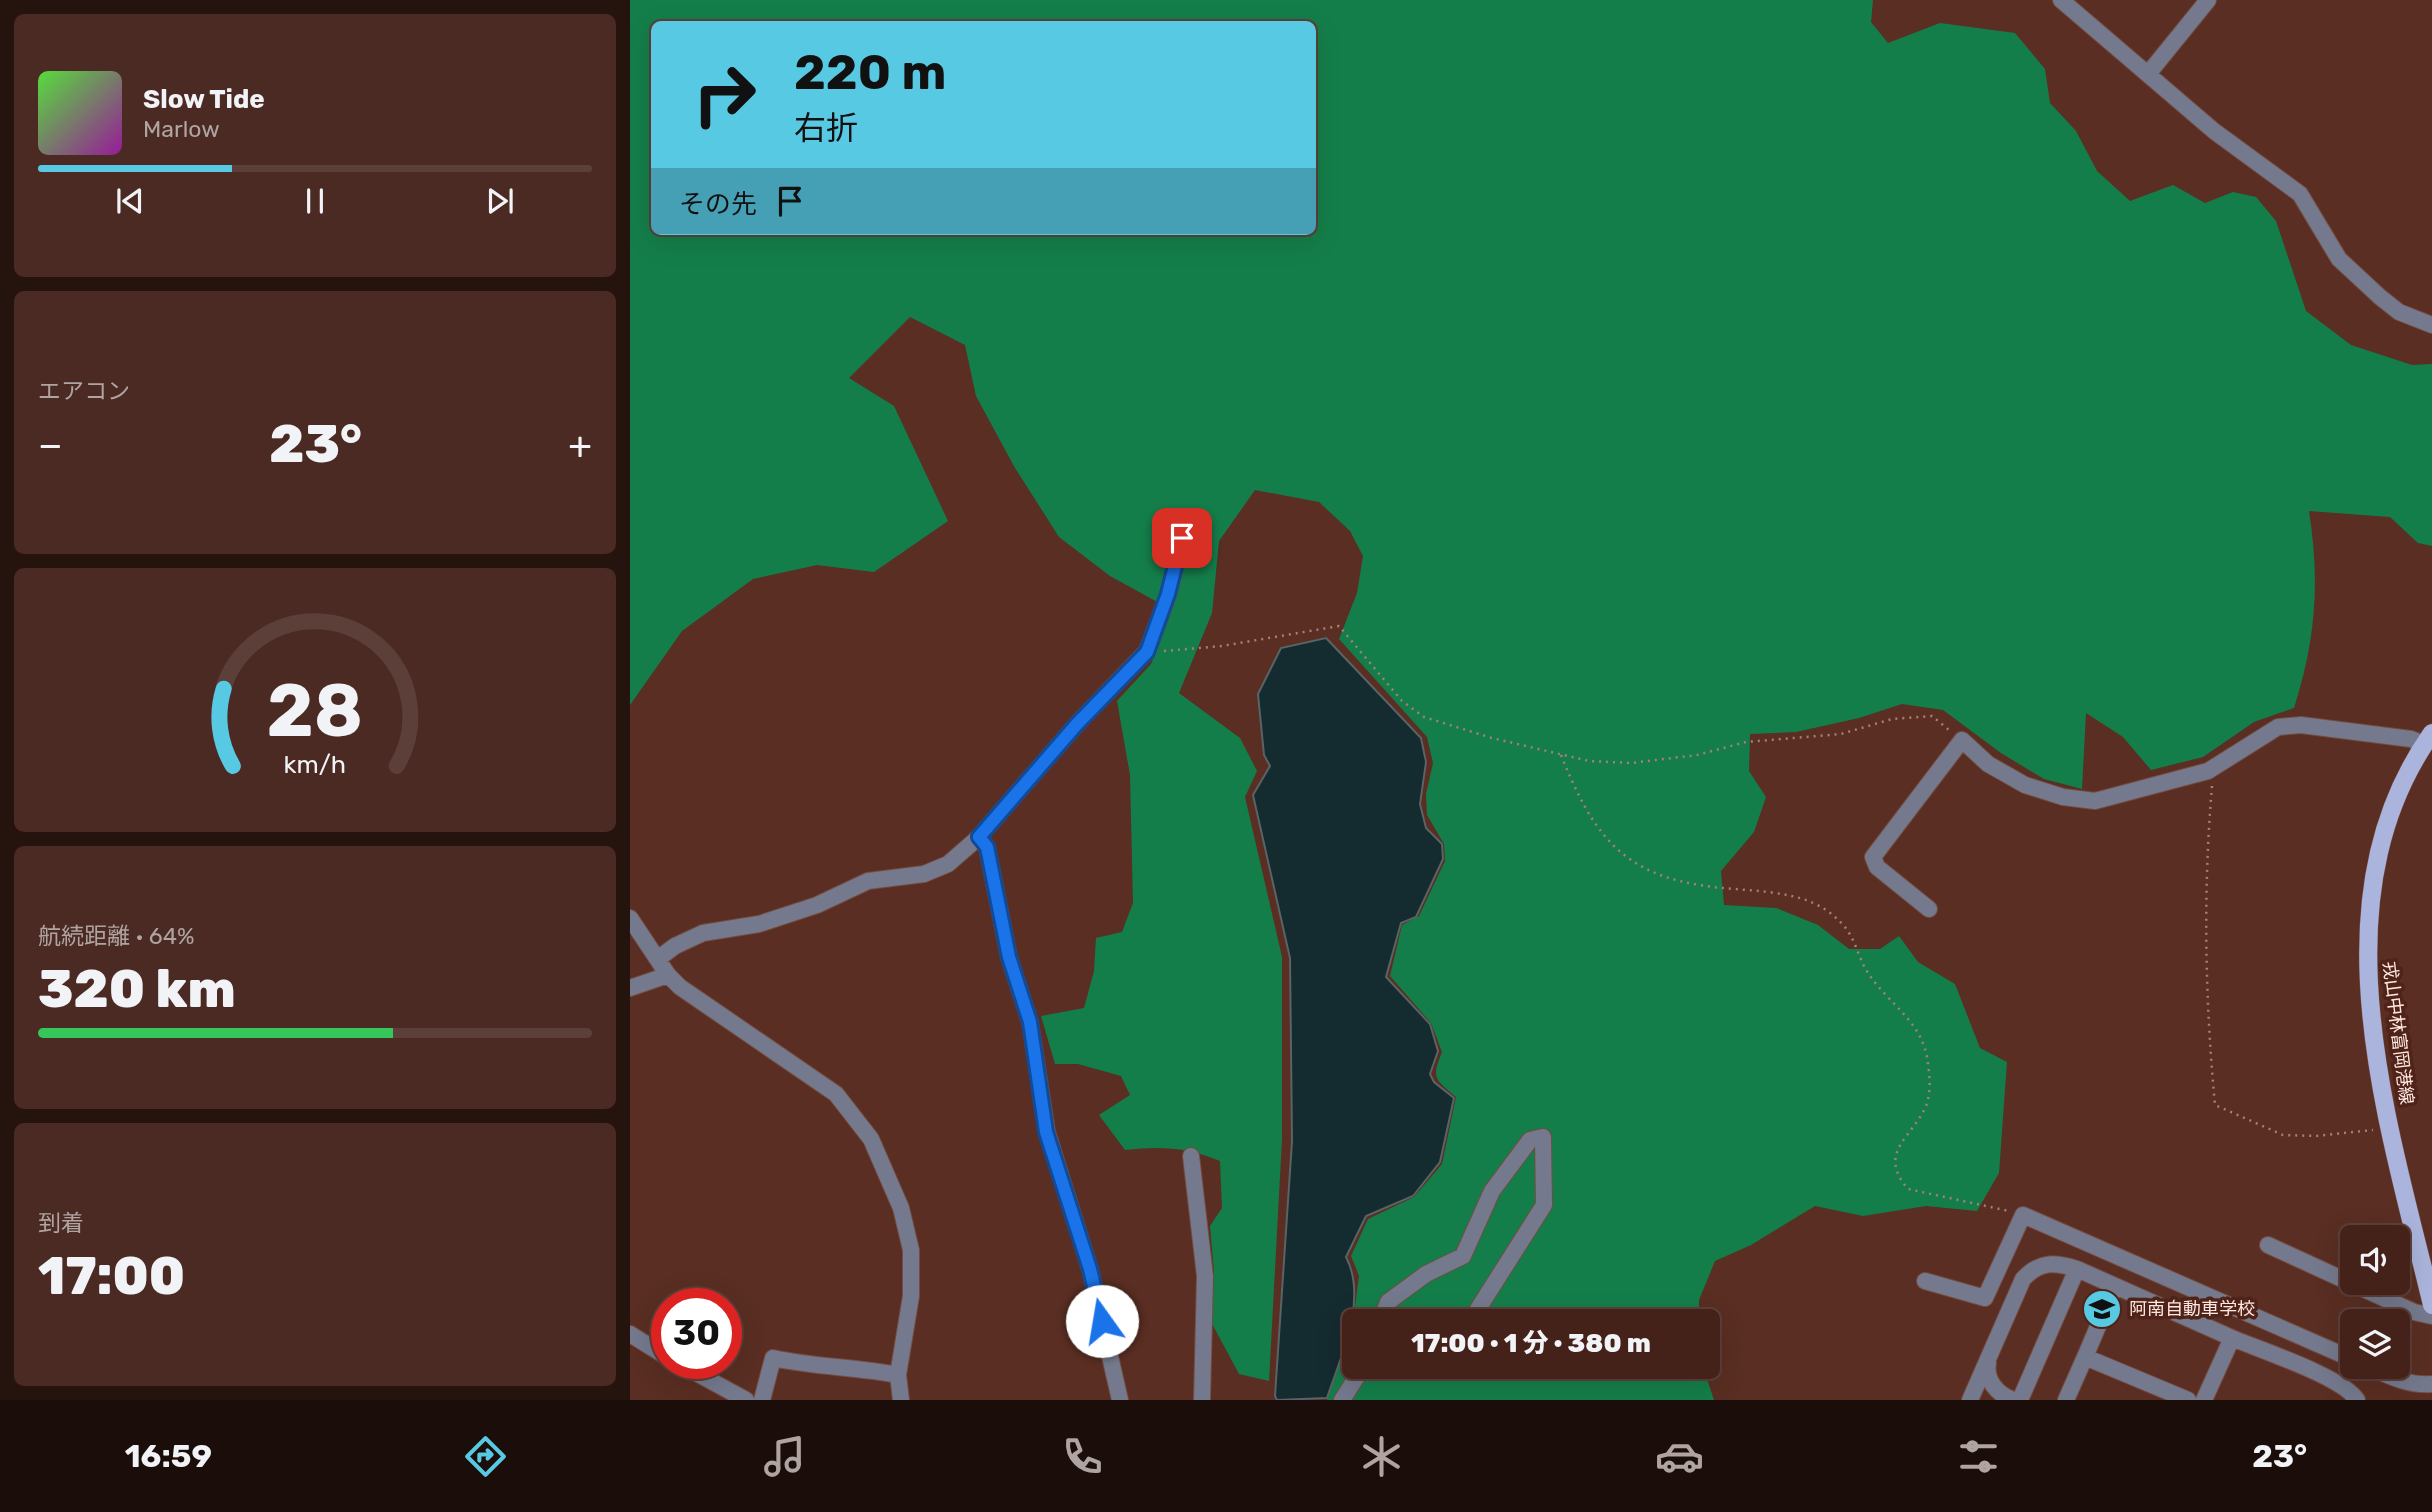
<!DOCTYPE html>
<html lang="ja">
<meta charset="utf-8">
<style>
body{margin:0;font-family:Rubik,"Noto Sans JP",sans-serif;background:#4b2a23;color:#f1f3f6;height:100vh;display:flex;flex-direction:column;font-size:26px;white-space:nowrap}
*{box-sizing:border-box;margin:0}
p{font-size:23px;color:#afa4a2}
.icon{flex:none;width:38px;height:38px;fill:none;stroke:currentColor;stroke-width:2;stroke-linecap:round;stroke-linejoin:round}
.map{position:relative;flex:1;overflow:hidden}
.drawer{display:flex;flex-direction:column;gap:14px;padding:14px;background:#25130e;width:630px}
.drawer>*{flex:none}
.banner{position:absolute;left:21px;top:21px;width:665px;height:214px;border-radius:10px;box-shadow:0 7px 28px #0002,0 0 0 2px #5c3f39;background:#58c9e3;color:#111;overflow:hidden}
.buttons{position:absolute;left:1710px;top:1225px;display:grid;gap:14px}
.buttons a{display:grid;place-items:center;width:70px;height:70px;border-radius:10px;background:#44221a;box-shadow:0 7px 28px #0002,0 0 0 2px #5c3f39;font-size:35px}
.speed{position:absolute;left:21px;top:1288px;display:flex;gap:14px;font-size:35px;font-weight:700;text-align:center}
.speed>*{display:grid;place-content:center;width:91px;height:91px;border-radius:50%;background:#44221a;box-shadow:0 7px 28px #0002,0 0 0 2px #5c3f39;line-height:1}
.speed .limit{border:10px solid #d22;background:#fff;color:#111}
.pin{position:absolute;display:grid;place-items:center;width:60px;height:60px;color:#fff;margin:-30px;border-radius:14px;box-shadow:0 4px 10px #0006}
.me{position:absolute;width:77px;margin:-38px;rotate:347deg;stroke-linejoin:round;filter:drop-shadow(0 0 5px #0008)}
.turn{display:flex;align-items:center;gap:24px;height:147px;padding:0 28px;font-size:32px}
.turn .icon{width:91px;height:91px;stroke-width:2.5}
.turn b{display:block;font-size:49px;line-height:60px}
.then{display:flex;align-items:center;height:66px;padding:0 28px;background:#0003;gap:14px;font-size:26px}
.big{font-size:52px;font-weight:800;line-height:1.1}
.drawer .tile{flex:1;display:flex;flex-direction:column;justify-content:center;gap:10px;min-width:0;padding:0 24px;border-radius:10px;background:#4b2a23}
.drawer .dial{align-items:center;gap:0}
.dial svg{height:182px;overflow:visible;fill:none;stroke:#5c3f39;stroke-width:7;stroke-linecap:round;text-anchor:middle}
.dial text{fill:#f1f3f6;stroke:none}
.song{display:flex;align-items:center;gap:21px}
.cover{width:84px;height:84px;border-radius:10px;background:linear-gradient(135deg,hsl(110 70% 55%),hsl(300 70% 35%))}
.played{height:7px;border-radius:4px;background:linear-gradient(90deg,#58c9e3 35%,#5c3f39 35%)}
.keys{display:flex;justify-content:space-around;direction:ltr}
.heat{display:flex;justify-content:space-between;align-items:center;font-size:38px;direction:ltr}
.charge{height:10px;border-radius:5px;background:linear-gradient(90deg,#34c759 64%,#5c3f39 0)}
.trip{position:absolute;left:712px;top:1309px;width:378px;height:70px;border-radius:10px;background:#44221a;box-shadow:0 7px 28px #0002,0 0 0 2px #5c3f39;font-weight:800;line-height:70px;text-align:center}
.tabs{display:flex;height:112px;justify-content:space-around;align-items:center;background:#1b0e0a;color:#afa4a2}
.tabs .icon{width:49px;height:49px}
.tabs .current{color:#58c9e3}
.tabs b{font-size:32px;color:#f1f3f6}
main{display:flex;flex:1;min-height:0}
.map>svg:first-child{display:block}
</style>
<main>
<section class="drawer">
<div class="tile">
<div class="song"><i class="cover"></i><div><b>Slow Tide</b><p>Marlow</p></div></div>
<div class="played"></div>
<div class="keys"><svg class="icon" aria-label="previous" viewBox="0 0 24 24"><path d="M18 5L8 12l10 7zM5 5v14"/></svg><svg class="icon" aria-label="pause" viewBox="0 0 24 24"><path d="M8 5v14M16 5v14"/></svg><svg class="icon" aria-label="next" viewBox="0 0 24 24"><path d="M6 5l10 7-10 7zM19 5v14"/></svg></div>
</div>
<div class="tile"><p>エアコン</p>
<div class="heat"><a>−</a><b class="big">23°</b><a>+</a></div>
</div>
<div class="tile dial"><svg viewBox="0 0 100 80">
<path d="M14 69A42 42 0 1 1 86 69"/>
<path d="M14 69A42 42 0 0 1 10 35" stroke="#58c9e3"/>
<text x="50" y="56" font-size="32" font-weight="700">28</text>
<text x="50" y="72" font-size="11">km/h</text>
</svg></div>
<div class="tile"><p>航続距離 · 64%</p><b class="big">320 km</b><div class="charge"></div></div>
<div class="tile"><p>到着</p><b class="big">17:00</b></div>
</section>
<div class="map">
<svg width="1802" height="1400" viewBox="0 0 1802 1400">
<rect width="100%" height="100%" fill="#5a2e22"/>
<path fill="#147e4a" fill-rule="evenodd" d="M0 0H1243L1241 22 1258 43 1310 23 1385 33 1415 69 1420 103 1446 131 1467 171 1500 201 1543 185 1575 203 1603 192 1626 197 1646 221 1676 311 1721 345 1782 365 1802 364V546L1788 543 1760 517 1679 511C1690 581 1686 640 1664 708L1624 722 1573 757 1521 770 1493 737 1456 713 1452 789 1414 779 1371 753 1313 710 1272 704 1229 718 1166 732 1120 734 1119 771 1136 797 1124 832 1091 871 1094 905 1146 908 1188 925 1219 949H1250L1269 936 1288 962 1325 984 1350 1048 1377 1062 1369 1173 1347 1211 1296 1206 1233 1216 1185 1206 1121 1245 1085 1261 1069 1300V1321H724V1367H1073L1084 1400H697L722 1329 729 1276 721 1256 738 1219 784 1197 812 1164 826 1097C805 1079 801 1079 812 1052L801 1023 760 976 772 925 789 916 815 861 814 844 797 815 796 794 803 763 797 737 709 639 727 593 733 556 720 531 689 502 625 490 589 541 582 613 549 693 610 738 627 771 615 797 652 957V1139L639 1381 609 1374 580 1320 584 1272 580 1226 592 1208 590 1161C557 1147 530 1146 495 1150L469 1115 500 1095 491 1076 448 1064H425L411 1016 454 1008 464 971 466 938 492 932 503 903 500 775 487 701 521 664 542 610 480 576 429 537 385 468 346 396 335 345 280 317 219 378 264 406 318 521 244 572 187 565 123 579 52 631 0 705ZM24 24H682V231H24Z"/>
<path fill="#142b30" stroke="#5a6365" stroke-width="2" d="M696 638 791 738 796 762 790 804 796 828 812 844 813 859 786 917 771 923 756 977 800 1024 808 1051 800 1074 804 1082 824 1098 810 1162 783 1196 736 1216 716 1257C738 1299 711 1356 697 1398L647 1400 645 1396 662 1141 660 958 623 795 640 766 634 755 628 694 651 648Z"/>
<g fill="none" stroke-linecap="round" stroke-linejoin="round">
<defs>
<path id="minor" d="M1431 0 1584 131 1670 194 1709 259 1750 297 1769 312 1802 325
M1518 74 1578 0
M349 837 357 847 379 957 400 1022 417 1132 460 1269 490 1400
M1299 909 1247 867 1243 857 1332 740 1358 764 1395 785 1433 797 1465 801 1578 771 1648 727 1671 725 1781 739 1794 744
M0 918 38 975 50 987 206 1094 241 1139 271 1208 281 1250V1296L268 1375 271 1400
M29 958 45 946 73 933 129 924 187 905 238 881 294 874 318 864 349 837 447 724 517 651 538 595 552 538
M0 988 38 975
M561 1156 575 1276 572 1400
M1638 1245 1784 1312 1802 1316
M1295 1281 1355 1298 1393 1215 1722 1359
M1485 1286 1455 1357 1558 1400
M751 1321 758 1302 796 1274 833 1256 862 1191 900 1140 913 1137 914 1205 848 1309
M0 1334 37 1357
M48 1363 116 1400
M1358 1363C1355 1380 1367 1394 1383 1400
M1739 1367C1759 1376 1779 1386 1802 1384
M132 1400 143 1358C184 1367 226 1367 268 1375
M712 1400 733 1367
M1340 1400 1393 1279C1410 1261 1424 1262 1447 1269L1602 1338
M1390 1400 1447 1269
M1436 1400 1455 1357
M1574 1400 1602 1338C1630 1350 1713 1377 1727 1400"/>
<path id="major" d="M1802 733C1683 901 1759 1124 1802 1305"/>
</defs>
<use href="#minor" stroke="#744c41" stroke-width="18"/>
<use href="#major" stroke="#744c41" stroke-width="19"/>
<path stroke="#a48177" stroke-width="2.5" stroke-dasharray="2 5" stroke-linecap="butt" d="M534 651 592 646 709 626 772 701 794 717 862 738 959 761 1001 763 1067 755 1116 742 1211 734 1262 719 1302 716 1319 730
M931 755C959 824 985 870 1064 884 1089 889 1114 889 1138 892 1169 896 1193 902 1214 926 1224 937 1228 955 1235 968 1255 1003 1294 1020 1298 1064 1300 1077 1301 1093 1296 1106 1283 1137 1246 1152 1278 1189L1379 1211
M1582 786C1573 892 1575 999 1585 1105L1653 1135 1686 1136 1743 1130"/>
<use href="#minor" stroke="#74798d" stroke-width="16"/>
<use href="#major" stroke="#abb4dc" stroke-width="18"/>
</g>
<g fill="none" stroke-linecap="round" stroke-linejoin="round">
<defs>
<path id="route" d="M472 1321 460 1269 416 1132 400 1022 379 957 357 847 349 837 447 724 517 652 538 594 552 538"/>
</defs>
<use href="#route" stroke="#114b97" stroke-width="18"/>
<use href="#route" stroke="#1a73e8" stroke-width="12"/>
</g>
<defs>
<symbol id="school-disc" viewBox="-11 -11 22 22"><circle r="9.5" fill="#58c9e3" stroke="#4f2318"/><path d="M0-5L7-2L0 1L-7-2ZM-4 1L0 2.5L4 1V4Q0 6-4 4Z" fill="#111"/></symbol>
</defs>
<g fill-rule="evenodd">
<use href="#school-disc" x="1450" y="1287" width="44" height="44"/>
</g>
<g text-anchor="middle" stroke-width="7" stroke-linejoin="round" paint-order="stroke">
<g font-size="18" fill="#ffe7e1" stroke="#4f2318">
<text transform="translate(1768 1033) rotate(83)" y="6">戎山中林富岡港線</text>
</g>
<g font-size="18" fill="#ffe7e1" stroke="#4f2318" text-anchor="start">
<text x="1499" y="1315">阿南自動車学校</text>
</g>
</g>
</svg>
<div class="buttons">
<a><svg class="icon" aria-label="sound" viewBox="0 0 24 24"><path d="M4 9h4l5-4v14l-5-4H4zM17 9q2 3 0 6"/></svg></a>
<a><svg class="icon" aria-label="layers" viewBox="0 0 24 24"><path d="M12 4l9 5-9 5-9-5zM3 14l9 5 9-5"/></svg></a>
</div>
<div class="speed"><div class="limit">30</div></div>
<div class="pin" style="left:552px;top:538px;background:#d93025"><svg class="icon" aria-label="arrive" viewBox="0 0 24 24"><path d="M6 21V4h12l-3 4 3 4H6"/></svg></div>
<svg class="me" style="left:472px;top:1321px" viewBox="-20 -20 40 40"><circle r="19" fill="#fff"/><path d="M0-13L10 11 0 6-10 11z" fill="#1a73e8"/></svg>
<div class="trip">17:00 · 1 分 · 380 m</div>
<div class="banner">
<div class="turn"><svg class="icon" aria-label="right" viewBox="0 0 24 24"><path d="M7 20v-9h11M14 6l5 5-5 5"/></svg><div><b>220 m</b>右折</div></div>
<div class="then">その先<svg class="icon" aria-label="arrive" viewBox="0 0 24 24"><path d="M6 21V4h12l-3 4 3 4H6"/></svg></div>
</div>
</div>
</main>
<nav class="tabs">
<b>16:59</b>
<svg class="icon current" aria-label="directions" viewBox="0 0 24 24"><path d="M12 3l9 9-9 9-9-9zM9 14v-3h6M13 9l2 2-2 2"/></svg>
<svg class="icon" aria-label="music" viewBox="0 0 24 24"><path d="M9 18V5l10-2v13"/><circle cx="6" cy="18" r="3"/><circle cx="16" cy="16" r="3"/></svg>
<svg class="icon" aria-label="phone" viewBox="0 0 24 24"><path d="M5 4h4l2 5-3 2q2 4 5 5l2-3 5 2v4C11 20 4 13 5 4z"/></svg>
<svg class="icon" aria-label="climate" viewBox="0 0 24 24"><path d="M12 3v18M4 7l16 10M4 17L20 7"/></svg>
<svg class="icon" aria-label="car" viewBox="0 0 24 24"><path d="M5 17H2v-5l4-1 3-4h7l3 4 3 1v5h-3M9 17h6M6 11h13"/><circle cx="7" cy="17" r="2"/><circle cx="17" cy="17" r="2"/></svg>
<svg class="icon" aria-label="filters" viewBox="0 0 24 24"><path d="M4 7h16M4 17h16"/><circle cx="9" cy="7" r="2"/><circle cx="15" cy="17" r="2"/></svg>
<b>23°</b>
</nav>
